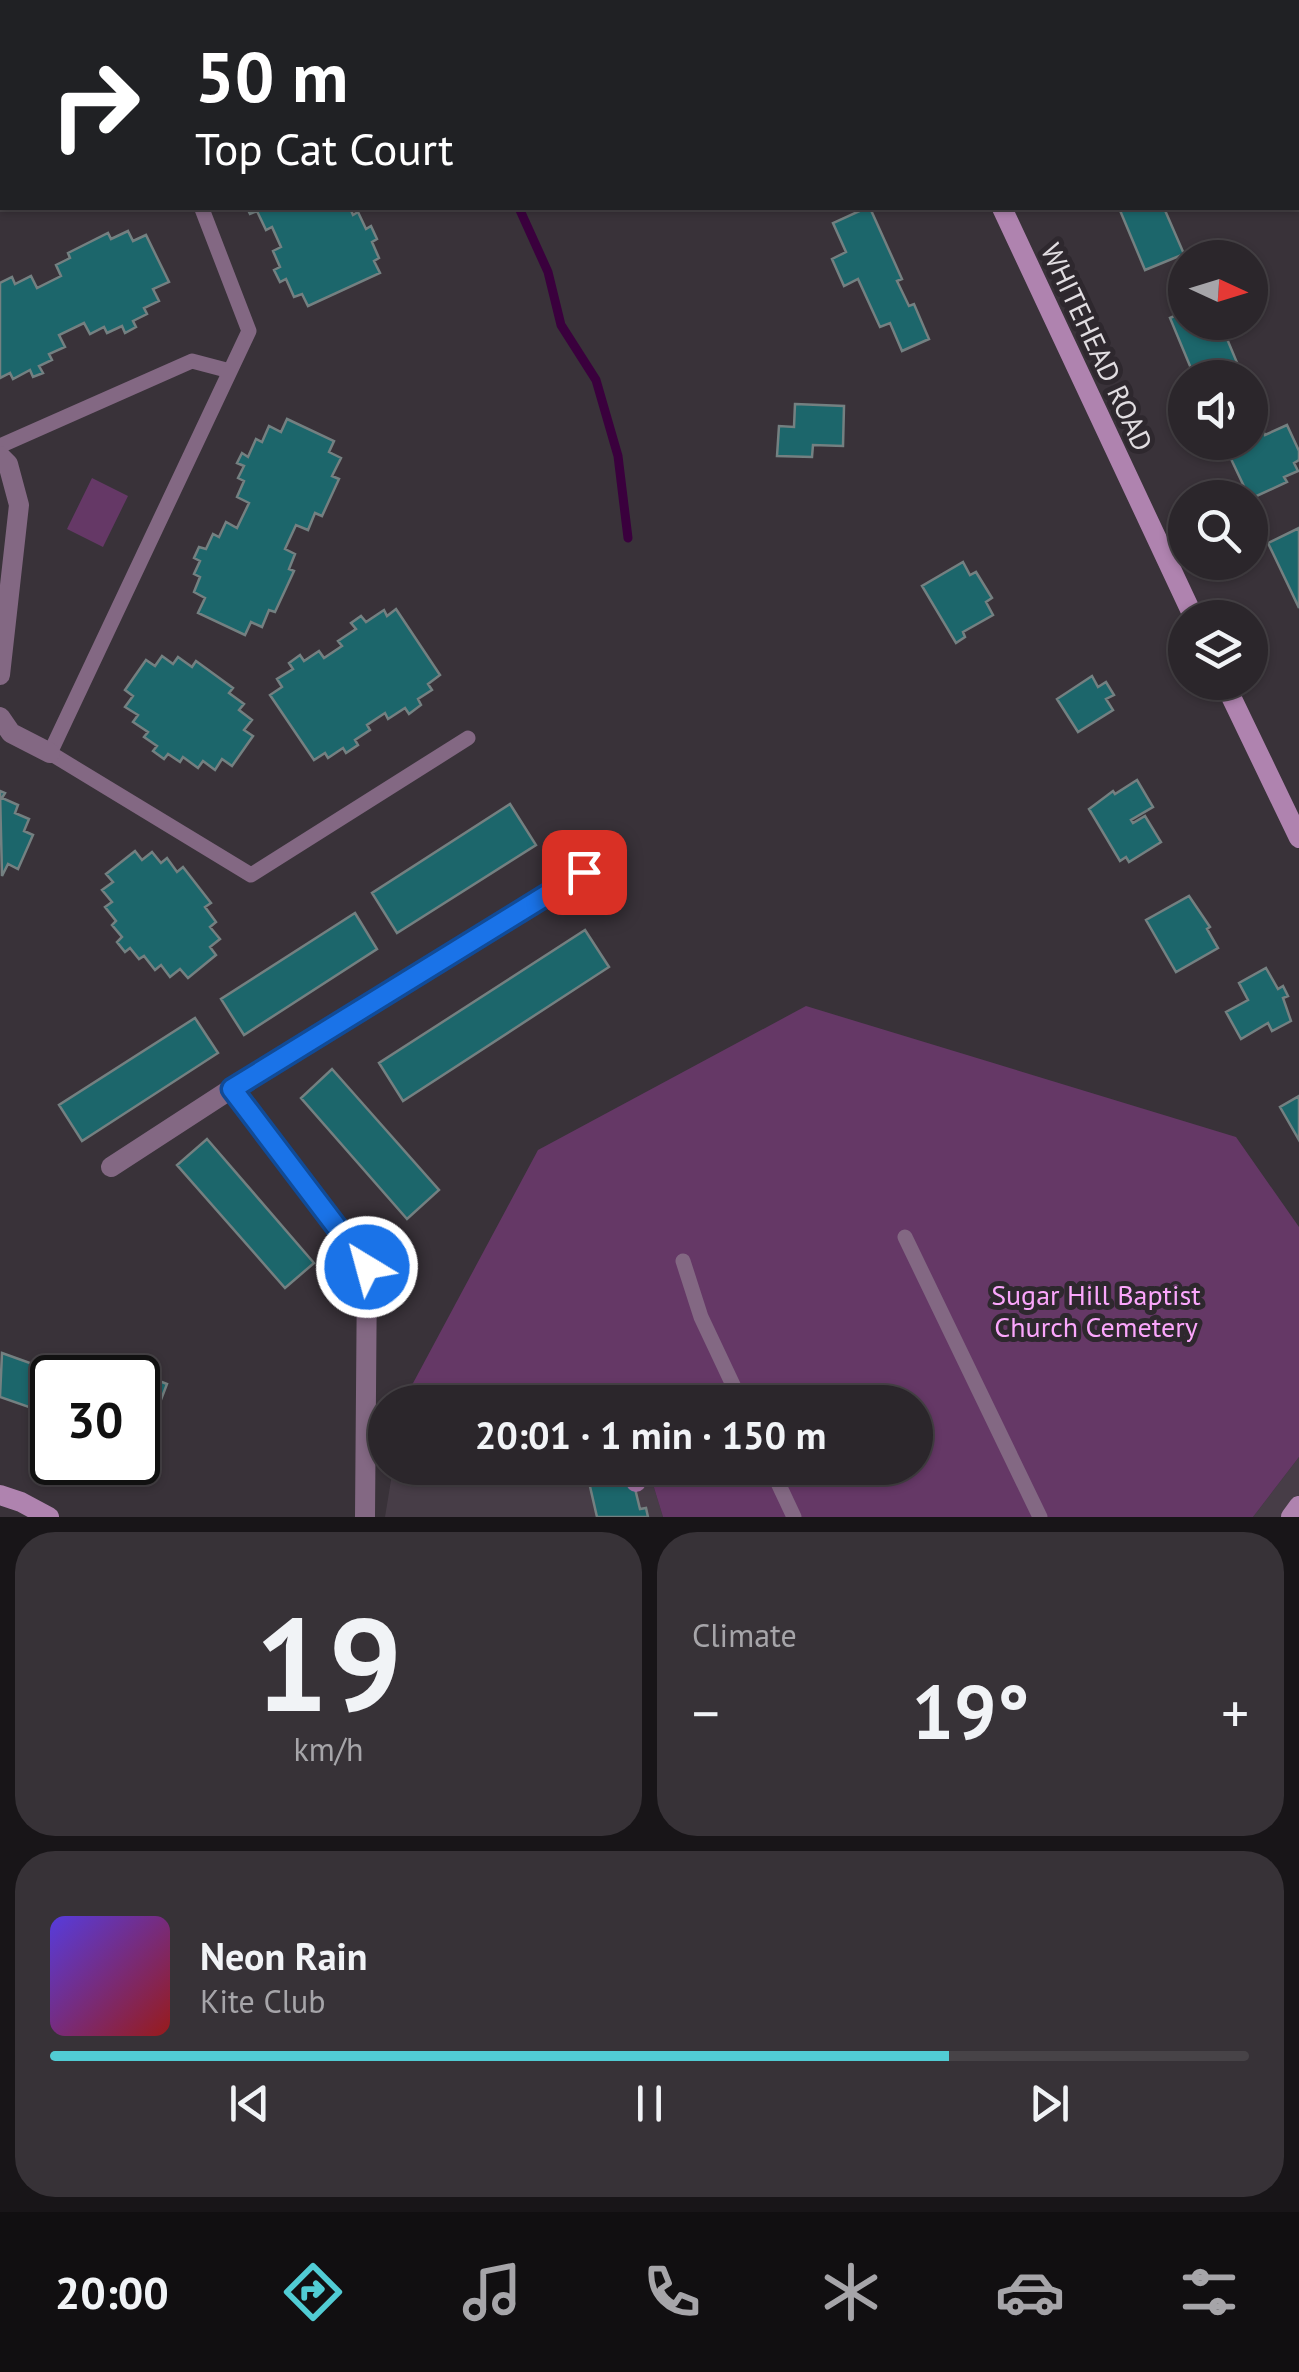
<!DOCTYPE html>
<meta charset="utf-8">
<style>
body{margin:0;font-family:"PT Sans",sans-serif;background:#373237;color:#f1f3f6;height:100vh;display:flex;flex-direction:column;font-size:38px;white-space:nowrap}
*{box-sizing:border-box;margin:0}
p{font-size:32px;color:#a6a5a9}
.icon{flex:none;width:55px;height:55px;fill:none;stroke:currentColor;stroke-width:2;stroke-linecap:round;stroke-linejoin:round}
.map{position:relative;height:1517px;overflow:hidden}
.drawer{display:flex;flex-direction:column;gap:15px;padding:15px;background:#181518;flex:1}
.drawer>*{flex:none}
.banner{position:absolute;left:0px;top:0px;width:1300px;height:210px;box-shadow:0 2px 8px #0004,0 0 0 2px #474347;background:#202124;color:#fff;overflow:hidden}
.needle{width:65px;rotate:94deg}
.buttons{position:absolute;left:1168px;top:240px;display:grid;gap:20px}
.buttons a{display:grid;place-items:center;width:100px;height:100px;border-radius:50%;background:#2b262b;box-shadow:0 2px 8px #0004,0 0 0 2px #474347;font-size:50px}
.speed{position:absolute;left:30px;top:1355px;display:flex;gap:20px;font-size:50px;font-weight:700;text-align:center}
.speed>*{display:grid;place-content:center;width:130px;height:130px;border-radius:50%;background:#2b262b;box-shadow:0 2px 8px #0004,0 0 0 2px #474347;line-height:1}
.speed .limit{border:5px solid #111;border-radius:15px;background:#fff;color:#111}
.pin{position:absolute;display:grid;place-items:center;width:85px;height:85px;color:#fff;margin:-42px;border-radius:20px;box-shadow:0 5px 15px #0006}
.me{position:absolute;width:110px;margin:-55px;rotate:323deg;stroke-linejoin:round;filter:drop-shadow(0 0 8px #0008)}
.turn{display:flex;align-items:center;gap:35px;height:210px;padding:0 30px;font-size:45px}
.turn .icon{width:130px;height:130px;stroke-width:2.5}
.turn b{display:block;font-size:70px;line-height:85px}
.big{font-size:75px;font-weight:700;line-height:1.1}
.drawer .widget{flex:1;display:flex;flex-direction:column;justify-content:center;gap:15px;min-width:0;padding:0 35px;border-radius:40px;background:#373237}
.drawer .dial{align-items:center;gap:0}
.dial b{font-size:130px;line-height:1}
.song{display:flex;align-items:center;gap:30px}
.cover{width:120px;height:120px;border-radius:15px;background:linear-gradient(135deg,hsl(250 70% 55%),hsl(0 70% 35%))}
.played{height:10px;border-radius:5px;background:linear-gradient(90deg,#51ccd4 75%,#474347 75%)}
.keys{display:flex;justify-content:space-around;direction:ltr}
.heat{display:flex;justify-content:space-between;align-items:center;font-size:55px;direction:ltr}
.drawer .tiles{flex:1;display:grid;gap:15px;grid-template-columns:1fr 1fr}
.widget:last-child{grid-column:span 2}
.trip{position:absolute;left:368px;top:1385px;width:565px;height:100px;border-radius:50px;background:#2b262b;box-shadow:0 2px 8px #0004,0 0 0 2px #474347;font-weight:700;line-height:100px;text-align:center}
.tabs{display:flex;height:160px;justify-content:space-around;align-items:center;background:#110f11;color:#a6a5a9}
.tabs .icon{width:70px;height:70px}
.tabs .on{color:#51ccd4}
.tabs b{font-size:45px;color:#f1f3f6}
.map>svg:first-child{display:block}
</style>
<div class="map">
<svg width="1299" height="1517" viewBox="0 0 1299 1517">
<rect width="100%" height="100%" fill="#393239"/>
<path fill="#473d47" d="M1299 1457V1517H1253Z
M393 1468H648L663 1517H385Z"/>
<path fill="#653866" d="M92 478 128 496 103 547 67 529Z
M806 1006 1236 1137 1299 1227V1457L1253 1517H663L648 1468H915V1402L404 1400 538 1150Z"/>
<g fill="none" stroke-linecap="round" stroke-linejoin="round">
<path stroke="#3a003d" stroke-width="9" d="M414 0 415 2
M519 208 548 272 561 325 596 380 618 456 628 538"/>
</g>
<path fill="#1c666b" stroke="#748081" stroke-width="2.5" d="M247 208H350L353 215 358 212 366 229 371 226 377 239 372 242 379 258 374 261 380 273 308 306 302 294 294 297 286 279 280 282 274 270 280 267 273 251 281 247 272 227 266 230 257 211 250 214Z
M866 208H870L902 279 897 281 909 306 914 304 929 339 902 351 890 323 880 327 858 279 844 286 832 259 846 252 833 223Z
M1119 208H1164L1184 254 1145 270Z
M128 231 133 241 146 235 169 282 153 289 159 301 144 308 147 314 133 321 136 327 125 333 122 326 107 333 104 327 90 334 84 323 59 335 65 347 49 354 52 360 39 366 43 373 33 377 30 370 13 379 10 373 0 378V283L12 277 15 284 31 276 37 288 61 276 56 265 70 258 68 253 108 233 111 239Z
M1185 311V322H1220L1238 365 1210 378H1195L1170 318Z
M795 404 844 406 843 446 813 445 812 457 777 456 779 426 794 427Z
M1253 408 1265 435 1287 425 1299 451V460L1294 463 1298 471 1284 477 1287 482 1250 499 1223 442H1250Z
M287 419 334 441 329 452 341 458 332 476 339 479 322 516 315 513 308 530 296 525 285 549 295 554 289 569 294 571 275 612 269 610 262 627 251 622 245 635 198 613 205 598 194 592 200 577 194 574 200 561 194 558 199 547 206 549 213 534 219 537 226 522 237 528 249 503 237 497 244 481 238 478 244 466 237 463 242 453 248 457 256 439 262 442 269 426 281 432Z
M1299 528V608L1268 543Z
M963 562 970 575 976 572 992 598 986 602 993 615 963 632 965 637 956 643 922 586Z
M396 609 440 675 428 684 432 690 418 699 421 705 409 714 405 708 388 719 385 713 367 725 370 730 355 740 358 745 346 753 343 748 328 758 325 753 314 760 270 695 282 687 277 679 293 669 289 663 300 655 304 661 319 651 324 658 342 646 338 641 356 629 351 623 361 616 366 622 384 610 387 616Z
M162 656 173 664 178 657 192 667 196 661 233 688 229 693 244 704 239 710 252 720 244 730 253 736 232 766 222 759 215 770 203 761 198 768 183 757 180 762 168 754 164 759 153 751 157 746 144 737 148 732 133 722 138 715 125 707 133 696 125 690 146 660 155 666Z
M1092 676 1098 687 1106 682 1114 695 1106 699 1113 710 1078 732 1057 699Z
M1137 780 1153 807 1131 820 1133 823 1145 816 1161 842 1129 862 1126 857 1120 861 1089 809 1113 791 1115 794Z
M0 791 5 793 2 798 18 805 15 813 29 819 24 831 33 835 18 869 8 864 2 876Z
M510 804 536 845 397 933 372 893Z
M135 851 142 860 152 852 161 863 167 858 177 872 183 867 211 903 205 907 216 922 210 927 220 939 210 947 216 955 188 978 180 969 170 977 161 965 155 970 144 956 139 959 130 948 125 952 117 942 122 937 112 925 116 921 105 907 112 902 102 890 113 882 106 874Z
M1189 896 1210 927 1207 929 1218 948 1176 972 1146 920Z
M355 913 377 949 244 1035 221 999Z
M585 930 609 967 403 1101 379 1063Z
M1266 968 1278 989 1283 986 1288 996 1283 998 1291 1021 1272 1031 1268 1023 1241 1039 1226 1012 1248 1000 1239 983Z
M195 1018 218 1053 82 1141 59 1105Z
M332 1069 439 1190 407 1219 301 1098Z
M1299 1096V1140L1280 1107Z
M207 1139 314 1263 285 1288 177 1165Z
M2 1353 55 1372 49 1390 52 1396 46 1413 0 1397Z
M139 1373 167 1384 138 1460V1378Z
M593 1468H630L640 1509 646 1508 648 1517H597L586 1469Z"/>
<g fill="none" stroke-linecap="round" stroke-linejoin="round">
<path stroke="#836883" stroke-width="15" d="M202 209 249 331 50 753 251 875 468 738
M0 446 192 361 230 371
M905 1237 1040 1517
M683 1261 701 1317 741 1402
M771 1468 794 1517"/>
<path stroke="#836883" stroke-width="20" d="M0 456 8 464 19 505 0 675
M0 717 11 733 50 753
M231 1089 367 1267 365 1517
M111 1167 231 1089 584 872"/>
<path stroke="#af83af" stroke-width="20" d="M908 0 909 2
M1002 208 1194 618
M1224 682 1299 838
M0 1495 21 1502 49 1517
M1291 1517 1299 1506"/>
</g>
<circle fill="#a472a4" cx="636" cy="1482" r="10"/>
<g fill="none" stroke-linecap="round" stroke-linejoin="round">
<defs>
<path id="route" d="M367 1267 232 1089 584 872"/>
</defs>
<use href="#route" stroke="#114b97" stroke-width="25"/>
<use href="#route" stroke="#1a73e8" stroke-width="18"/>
</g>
<g text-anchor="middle" stroke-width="10" stroke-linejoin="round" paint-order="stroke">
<g font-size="28" fill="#e1dde1" stroke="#2e282e">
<text transform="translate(1097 347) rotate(65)" y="10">WHITEHEAD ROAD</text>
</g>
<g font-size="28" fill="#fba6fc" stroke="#2e282e">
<text x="1096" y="1305">Sugar Hill Baptist<tspan x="1096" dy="32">Church Cemetery</tspan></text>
</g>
</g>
</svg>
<div class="buttons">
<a><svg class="needle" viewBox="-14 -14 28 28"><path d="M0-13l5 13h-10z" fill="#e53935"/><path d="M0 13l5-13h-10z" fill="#a6a5a9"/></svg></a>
<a><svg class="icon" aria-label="sound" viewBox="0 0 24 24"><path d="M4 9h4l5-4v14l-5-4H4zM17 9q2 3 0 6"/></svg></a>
<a><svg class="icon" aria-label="search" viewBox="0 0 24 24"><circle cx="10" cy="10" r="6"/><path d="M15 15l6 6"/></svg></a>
<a><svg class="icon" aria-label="layers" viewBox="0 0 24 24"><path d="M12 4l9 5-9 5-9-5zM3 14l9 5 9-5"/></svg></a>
</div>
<div class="speed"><div class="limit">30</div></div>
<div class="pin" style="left:584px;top:872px;background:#d93025"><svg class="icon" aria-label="arrive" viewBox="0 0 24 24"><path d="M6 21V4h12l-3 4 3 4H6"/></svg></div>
<svg class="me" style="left:367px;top:1267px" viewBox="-20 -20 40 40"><circle r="17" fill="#1a73e8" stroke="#fff" stroke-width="3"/><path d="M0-11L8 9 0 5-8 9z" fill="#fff"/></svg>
<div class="trip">20:01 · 1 min · 150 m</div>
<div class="banner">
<div class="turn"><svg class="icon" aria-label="right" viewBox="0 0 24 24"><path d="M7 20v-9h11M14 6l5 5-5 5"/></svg><div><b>50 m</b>Top Cat Court</div></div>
</div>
</div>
<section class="drawer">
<div class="tiles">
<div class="widget dial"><b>19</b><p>km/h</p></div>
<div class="widget"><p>Climate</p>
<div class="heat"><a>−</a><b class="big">19°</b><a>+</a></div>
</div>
<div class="widget">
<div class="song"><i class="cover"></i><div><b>Neon Rain</b><p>Kite Club</p></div></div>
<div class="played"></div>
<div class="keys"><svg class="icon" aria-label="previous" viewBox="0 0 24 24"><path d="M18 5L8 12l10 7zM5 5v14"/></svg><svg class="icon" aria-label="pause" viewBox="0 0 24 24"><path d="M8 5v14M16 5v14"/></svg><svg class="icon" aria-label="next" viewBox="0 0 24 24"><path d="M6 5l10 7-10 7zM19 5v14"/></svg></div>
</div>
</div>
</section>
<nav class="tabs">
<b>20:00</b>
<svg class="icon on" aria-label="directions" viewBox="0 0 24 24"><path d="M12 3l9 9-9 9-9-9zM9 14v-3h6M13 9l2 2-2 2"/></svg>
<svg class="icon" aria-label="music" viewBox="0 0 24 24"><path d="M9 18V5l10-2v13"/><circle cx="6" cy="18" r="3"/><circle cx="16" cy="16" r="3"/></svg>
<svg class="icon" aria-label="phone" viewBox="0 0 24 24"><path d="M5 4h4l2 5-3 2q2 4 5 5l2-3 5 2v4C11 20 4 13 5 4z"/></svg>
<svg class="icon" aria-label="climate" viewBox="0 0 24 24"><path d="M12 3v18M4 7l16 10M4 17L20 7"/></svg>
<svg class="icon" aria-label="car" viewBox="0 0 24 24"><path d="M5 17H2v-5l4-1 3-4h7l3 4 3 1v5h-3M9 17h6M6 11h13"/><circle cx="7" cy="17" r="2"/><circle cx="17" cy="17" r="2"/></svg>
<svg class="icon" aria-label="filters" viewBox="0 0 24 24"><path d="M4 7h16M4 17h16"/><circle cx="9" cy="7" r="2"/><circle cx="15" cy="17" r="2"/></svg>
</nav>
